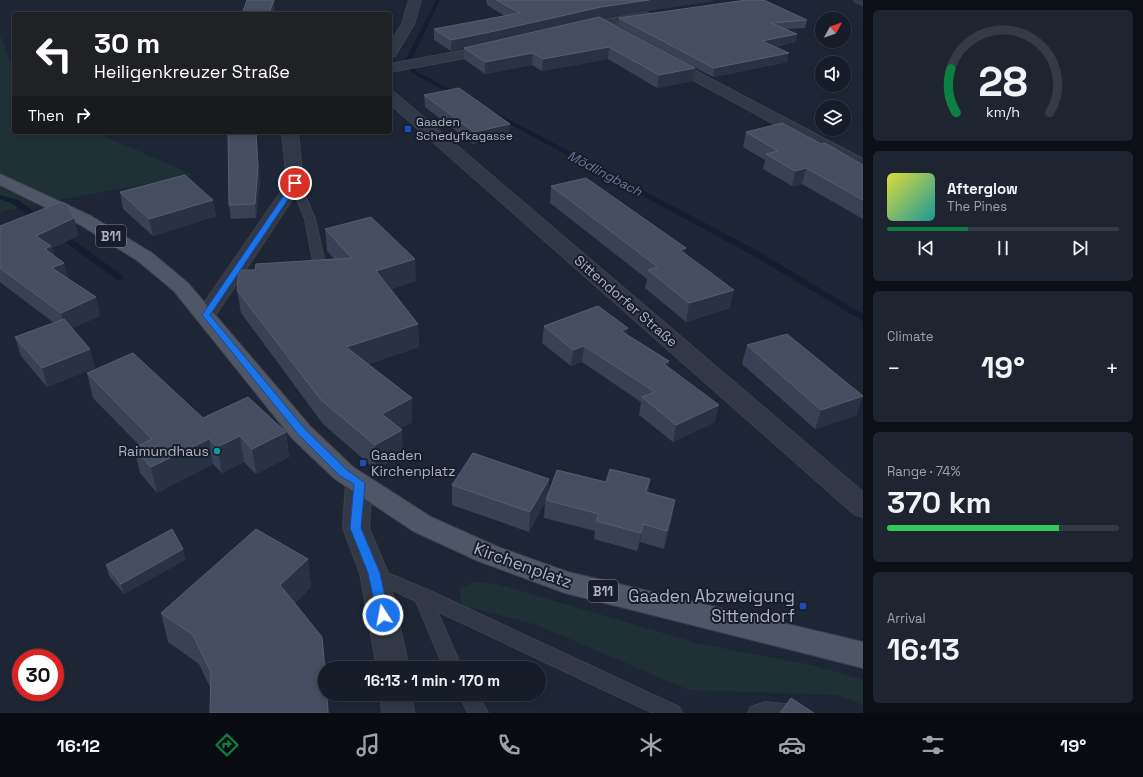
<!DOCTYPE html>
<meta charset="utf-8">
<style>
body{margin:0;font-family:"Space Grotesk",sans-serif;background:#1f2530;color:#f1f3f6;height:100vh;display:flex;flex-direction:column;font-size:15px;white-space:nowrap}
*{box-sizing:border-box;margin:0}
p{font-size:13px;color:#9ea1a8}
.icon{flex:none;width:22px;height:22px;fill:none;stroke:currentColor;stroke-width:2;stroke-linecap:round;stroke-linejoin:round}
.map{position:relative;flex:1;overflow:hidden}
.panel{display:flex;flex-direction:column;gap:10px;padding:10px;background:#0c0f16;width:280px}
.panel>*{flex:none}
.top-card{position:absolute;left:12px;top:12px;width:380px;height:122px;border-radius:4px;box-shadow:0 2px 6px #0003,0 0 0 1px #353a45;background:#202124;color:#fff;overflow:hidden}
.needle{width:26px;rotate:50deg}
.controls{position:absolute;left:815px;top:12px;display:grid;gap:8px}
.controls a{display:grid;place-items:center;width:36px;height:36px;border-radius:50%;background:#161c28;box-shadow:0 2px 6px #0003,0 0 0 1px #353a45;font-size:20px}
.speed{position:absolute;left:12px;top:649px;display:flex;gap:8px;font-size:20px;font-weight:700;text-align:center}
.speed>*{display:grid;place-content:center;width:52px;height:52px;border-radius:50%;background:#161c28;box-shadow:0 2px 6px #0003,0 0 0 1px #353a45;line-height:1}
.speed .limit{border:6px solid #d22;background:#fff;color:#111}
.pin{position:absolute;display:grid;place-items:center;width:34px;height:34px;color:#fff;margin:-17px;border:2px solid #fff;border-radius:50%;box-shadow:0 1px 4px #0007}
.me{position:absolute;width:44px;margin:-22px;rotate:349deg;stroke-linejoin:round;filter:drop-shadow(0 0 3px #0008)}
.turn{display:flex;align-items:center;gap:14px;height:84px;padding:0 16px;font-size:18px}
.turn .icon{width:52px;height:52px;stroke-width:2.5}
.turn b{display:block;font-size:28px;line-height:34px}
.then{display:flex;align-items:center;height:38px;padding:0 16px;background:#0003;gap:8px;font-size:15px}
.big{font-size:30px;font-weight:600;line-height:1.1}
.panel .card{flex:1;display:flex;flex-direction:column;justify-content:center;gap:6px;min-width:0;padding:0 14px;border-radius:6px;background:#1f2530}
.panel .dial{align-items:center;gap:0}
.dial svg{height:104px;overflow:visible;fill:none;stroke:#353a45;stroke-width:7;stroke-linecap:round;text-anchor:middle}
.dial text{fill:#f1f3f6;stroke:none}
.song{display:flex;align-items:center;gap:12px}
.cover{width:48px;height:48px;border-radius:6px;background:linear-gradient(135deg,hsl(60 70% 55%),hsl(180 70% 35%))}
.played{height:4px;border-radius:2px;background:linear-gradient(90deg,#0b8043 35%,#353a45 35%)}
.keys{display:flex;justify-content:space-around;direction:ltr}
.heat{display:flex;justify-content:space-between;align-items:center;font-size:22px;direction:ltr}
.charge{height:6px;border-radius:3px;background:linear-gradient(90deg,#34c759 74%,#353a45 0)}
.trip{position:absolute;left:318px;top:661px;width:228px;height:40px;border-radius:20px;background:#161c28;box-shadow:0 2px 6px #0003,0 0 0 1px #353a45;font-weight:600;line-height:40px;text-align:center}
.menu{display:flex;height:64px;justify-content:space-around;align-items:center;background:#090b10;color:#9ea1a8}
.menu .icon{width:28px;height:28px}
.menu .active{color:#0b8043}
.menu b{font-size:18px;color:#f1f3f6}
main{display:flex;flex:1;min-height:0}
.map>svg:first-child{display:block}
</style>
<main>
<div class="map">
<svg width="863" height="713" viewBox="0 0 863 713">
<rect width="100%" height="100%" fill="#1e2635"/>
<path fill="#203136" d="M0 35 14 73V132H95L193 175 6 210 0 213Z
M473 582 497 584 700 644 812 665 863 680V705L837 695 689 690 537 625 461 605 460 589Z"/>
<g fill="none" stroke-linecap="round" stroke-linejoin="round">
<path fill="#131d31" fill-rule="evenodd" d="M436 0H440L411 61 416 71 460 95V97L458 98 412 73 405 61Z
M489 109 756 250 863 314V321L750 254 487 112 486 111Z
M0 195 19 200 44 220 43 222H37L13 204 0 199Z
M55 231H61L123 276 124 278 123 280H117L55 235Z"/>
<defs>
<path id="service" d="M295 180 300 183 315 219 327 272 325 274H317L315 272 305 219 290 183Z
M375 568 428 590 679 707 682 713H653L437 611 462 668H444L416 601 369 579 367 574 369 569Z
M459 694H478L488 713H468Z
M765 702 793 705 800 707 803 713H748L751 707Z"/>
<path id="minor" d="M854 0H863V5L856 2Z
M647 12 653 16 651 19 579 32 573 28 579 24Z
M493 45 498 46 500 49 498 52 390 72V64Z
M667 56 863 159V171L857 169 662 63 660 60 662 57Z
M282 132H298L303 183 213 319 206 321 199 319 196 315 287 183Z
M359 474 368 477 372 483 369 528 388 573 409 668H377L360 573 343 528 346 483 350 477Z
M380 694H412L414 713H382Z"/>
<path id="tertiary" d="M409 0H421L414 24 395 56 390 57V43L402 24Z
M390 92 395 93 863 492V517L854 514 390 104Z"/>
<path id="primary" d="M0 174 91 216 152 253 188 283 310 426 353 467 431 517 498 547 568 572 863 642V668L565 593 478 561 413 531 335 479 318 463 292 438 174 291 138 261 79 224 0 185Z"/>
</defs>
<use href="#service" stroke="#3b414f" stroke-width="2"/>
<use href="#minor" stroke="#3b414f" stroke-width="2"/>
<use href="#tertiary" stroke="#3b414f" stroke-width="2"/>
<use href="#primary" stroke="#3b414f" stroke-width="2"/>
<use href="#service" fill="#323845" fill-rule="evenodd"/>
<use href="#minor" fill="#323845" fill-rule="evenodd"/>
<use href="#tertiary" fill="#323845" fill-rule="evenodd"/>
<use href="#primary" fill="#4f5766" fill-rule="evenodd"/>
</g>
<path fill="#394254" d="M486 0H713V1L599 18 693 81 657 88 608 59 542 71 532 65 485 74 464 59V48L451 51 434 40V29L505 16 487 5Z
M619 18 807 20 805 28 786 29 797 34 795 42 774 47 787 62 713 77 618 26Z
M424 95 509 136 473 144 425 107Z
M746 132 821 144 863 165V219L802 184 792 186 763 169 765 160 743 147Z
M260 181 256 218 231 219 229 205Z
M551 186 685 253 730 308 686 322 645 288 647 279 550 203Z
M120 192 216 216 153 236 123 209Z
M74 218 78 236 52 248 54 256 68 279 100 316 72 328 95 368 47 387 21 356 15 337 54 323 0 282V226Z
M325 229 416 281 391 289 418 324 419 347 368 364 412 398V422L400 428 403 454 376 470 323 424 241 313 237 290 255 270 334 259 327 251Z
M544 326 627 335 669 361 668 367 715 422 673 442 639 415 641 402 582 362 571 366 542 343Z
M747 345 857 415 815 429 742 364Z
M87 373 203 418 286 432 289 457 256 474 244 462 222 473 213 464 157 493 140 473 134 448 139 445 93 398Z
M549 479 548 494 606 482 650 479 648 493 675 500 672 518 664 549 640 542 637 551 594 539 595 531 544 518 545 502 529 532 452 505V485Z
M183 549 185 560 124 594 109 576 106 565Z
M308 559 311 587 295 603 322 637 326 668 210 687 199 664 168 642 161 613Z"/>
<path fill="#293243" d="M274 0 275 10 274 14H269Z
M649 0H713V1L600 18 451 51V40L601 7Z
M797 34 795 42 760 49 762 41Z
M609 47 608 59 542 71 543 59Z
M533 53 532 65 485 74V62Z
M789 53 787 62 713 77 714 68Z
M695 68 693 81 657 88 659 75Z
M510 124 509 136 473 144 474 132Z
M256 132 260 181 256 218 255 204Z
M806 168 802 184 792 186 795 171Z
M213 200 216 216 153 236 149 219Z
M74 218 78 236 52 248 56 264 49 267 36 236Z
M686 248 683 265 680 250Z
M415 259 416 281 377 293 376 271Z
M64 263 69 281 52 268Z
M734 290 730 308 686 322 689 303Z
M96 297 100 316 66 331 61 313Z
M418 324 419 347 348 370 346 347Z
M628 328 626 345 621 331Z
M584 346 582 362 571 366 573 350Z
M90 349 95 368 47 387 42 368Z
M669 361 666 378 664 364Z
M863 396 857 415 815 429 821 410Z
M412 398V422L383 438 382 414Z
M719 405 715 422 673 442 676 425Z
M402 430 403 454 376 470 375 445Z
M286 432 289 457 256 474 252 449Z
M240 436 244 462 222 473 217 447Z
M209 439 213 464 157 493 151 467Z
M549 479 547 498 545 502 529 532 530 512Z
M650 479 647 496 646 492Z
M675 500 672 518 664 549 667 531Z
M643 524 640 542 637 551Z
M183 549 185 560 124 594 121 584Z
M308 559 311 587 284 614 280 585Z
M322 637 326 668H325Z
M327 694H328L329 713H328Z"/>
<path fill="#454e60" stroke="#555e70" d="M247 0H274L269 14H242Z
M496 0H649L601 7 495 31 451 40 434 29 520 13Z
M746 0H764L807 20 771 23 797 34 762 41 789 53 714 68 619 18Z
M599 17 695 68 659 75 609 47 543 59 533 53 485 62 464 48Z
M459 88 510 124 474 132 424 95Z
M782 123 821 144 825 143 863 165V200L806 168 795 171 766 154 778 151 746 132Z
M228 132H256L258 167 255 204 229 205Z
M185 175 213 200 149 219 120 192Z
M586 178 686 248 680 250 734 290 689 303 648 270 658 267 551 186Z
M61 202 68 205 74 218 36 236 51 246 45 249 64 263 52 268 96 297 61 313 0 268V226Z
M371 217 415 259 376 271 418 324 346 347 412 398 382 414 402 430 375 445 321 400 237 290 239 270H255L256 264 352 258 325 229Z
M598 306 628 328 621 331 669 361 664 364 719 405 676 425 642 397 655 392 584 346 573 350 544 326Z
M64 319 90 349 42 368 15 337Z
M787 334 863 396 821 410 747 345Z
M133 353 203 418 248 397 286 432 252 449 240 436 217 447 209 439 151 467 134 448 152 439 87 373Z
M473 453 549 479 530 512 452 485Z
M610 469 650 479 646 492 675 500 667 531 643 524 641 533 596 521 599 514 546 500 557 470 606 482Z
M172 529 183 549 121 584 106 565Z
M256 529 308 559 280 585 322 637 325 672V694H327L328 713H210L211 672 193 635 161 613Z
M791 698 814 713H780Z"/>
<path fill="#1a73e8" stroke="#114b97" d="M295 181 299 183 210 315 305 429 347 470 365 483 361 528 380 573 389 615 387 619 383 620 378 619 377 615 368 573 350 528 354 484 340 476 298 434 202 315 293 182Z"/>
<g fill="#1a4fb4" stroke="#181d29" stroke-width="1.5">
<rect x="404" y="125" width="8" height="8" rx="2"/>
<rect x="359" y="459" width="8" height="8" rx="2"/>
<rect x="799" y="602" width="8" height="8" rx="2"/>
</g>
<circle fill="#0f9aa8" stroke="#181d29" stroke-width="1.5" cx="217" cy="451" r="4"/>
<g text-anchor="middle" stroke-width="4" stroke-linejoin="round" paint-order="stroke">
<g font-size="12" fill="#abb2c3" stroke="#181d29" text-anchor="start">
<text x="416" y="126">Gaaden<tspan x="416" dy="14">Schedyfkagasse</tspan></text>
</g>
<g font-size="13" font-style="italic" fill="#6479a2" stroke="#181d29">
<text transform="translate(605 173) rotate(28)" y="5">Mödlingbach</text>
</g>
<g fill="#181d29" stroke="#7f8595" stroke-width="1">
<rect x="96" y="225" width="30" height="22" rx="3"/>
<rect x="588" y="580" width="30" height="22" rx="3"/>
</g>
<g font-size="13" font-weight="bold" fill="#abb2c3">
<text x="111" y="241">B11</text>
<text x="603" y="596">B11</text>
</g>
<g font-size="14" fill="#abb2c3" stroke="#181d29">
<text transform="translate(626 301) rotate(41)" y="5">Sittendorfer Straße</text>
</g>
<g font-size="14" fill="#abb2c3" stroke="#181d29" text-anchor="end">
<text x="209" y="456">Raimundhaus</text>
<text x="371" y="460" text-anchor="start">Gaaden<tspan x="371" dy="16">Kirchenplatz</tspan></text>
</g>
<g font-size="17" fill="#abb2c3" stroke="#181d29">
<text transform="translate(523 565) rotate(20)" y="6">Kirchenplatz</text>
</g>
<g font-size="17" fill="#abb2c3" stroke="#181d29" text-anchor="end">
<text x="795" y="602">Gaaden Abzweigung<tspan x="795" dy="20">Sittendorf</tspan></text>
</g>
</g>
</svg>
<div class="controls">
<a><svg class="needle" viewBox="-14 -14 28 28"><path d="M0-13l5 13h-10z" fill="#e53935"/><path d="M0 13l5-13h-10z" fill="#9ea1a8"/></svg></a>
<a><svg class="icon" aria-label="sound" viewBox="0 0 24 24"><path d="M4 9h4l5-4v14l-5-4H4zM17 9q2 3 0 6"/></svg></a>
<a><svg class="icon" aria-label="layers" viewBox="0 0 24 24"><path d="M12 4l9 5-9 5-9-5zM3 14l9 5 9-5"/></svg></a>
</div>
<div class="speed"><div class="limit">30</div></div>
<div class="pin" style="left:295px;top:183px;background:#d93025"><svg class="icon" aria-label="arrive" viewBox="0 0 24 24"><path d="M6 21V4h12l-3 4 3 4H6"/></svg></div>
<svg class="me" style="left:383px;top:615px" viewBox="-20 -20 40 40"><circle r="17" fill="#1a73e8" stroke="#fff" stroke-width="3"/><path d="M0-11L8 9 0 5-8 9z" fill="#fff"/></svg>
<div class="trip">16:13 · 1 min · 170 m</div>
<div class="top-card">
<div class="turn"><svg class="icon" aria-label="left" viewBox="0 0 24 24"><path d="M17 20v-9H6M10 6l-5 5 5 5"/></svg><div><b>30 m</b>Heiligenkreuzer Straße</div></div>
<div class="then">Then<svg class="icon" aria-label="right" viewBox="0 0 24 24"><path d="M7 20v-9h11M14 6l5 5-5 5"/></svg></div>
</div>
</div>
<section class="panel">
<div class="card dial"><svg viewBox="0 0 100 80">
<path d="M14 69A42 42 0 1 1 86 69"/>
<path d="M14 69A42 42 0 0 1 10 35" stroke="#0b8043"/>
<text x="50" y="56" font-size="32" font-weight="700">28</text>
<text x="50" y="72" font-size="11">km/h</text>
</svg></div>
<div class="card">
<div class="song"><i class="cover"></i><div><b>Afterglow</b><p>The Pines</p></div></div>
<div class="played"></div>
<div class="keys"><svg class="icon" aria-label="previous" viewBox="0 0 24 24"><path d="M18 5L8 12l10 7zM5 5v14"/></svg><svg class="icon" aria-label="pause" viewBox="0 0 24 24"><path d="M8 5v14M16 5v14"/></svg><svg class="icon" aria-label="next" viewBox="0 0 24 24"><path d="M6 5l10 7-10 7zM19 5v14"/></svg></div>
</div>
<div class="card"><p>Climate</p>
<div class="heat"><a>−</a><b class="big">19°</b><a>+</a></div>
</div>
<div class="card"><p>Range · 74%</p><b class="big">370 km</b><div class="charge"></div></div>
<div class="card"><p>Arrival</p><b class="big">16:13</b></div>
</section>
</main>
<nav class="menu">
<b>16:12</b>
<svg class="icon active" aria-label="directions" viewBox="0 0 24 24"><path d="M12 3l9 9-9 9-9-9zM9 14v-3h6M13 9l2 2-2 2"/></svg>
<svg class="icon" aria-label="music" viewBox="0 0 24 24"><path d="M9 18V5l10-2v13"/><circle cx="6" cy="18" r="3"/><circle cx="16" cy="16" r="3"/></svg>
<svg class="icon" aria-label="phone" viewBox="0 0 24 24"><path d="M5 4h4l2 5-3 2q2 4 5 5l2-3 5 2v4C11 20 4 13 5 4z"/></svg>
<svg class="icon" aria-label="climate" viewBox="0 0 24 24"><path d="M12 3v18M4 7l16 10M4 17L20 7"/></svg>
<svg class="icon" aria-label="car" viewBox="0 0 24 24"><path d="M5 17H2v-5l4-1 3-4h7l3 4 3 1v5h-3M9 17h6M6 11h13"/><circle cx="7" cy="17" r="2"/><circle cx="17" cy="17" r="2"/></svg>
<svg class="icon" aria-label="filters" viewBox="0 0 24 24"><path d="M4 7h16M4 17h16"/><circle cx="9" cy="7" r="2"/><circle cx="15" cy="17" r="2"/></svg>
<b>19°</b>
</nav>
